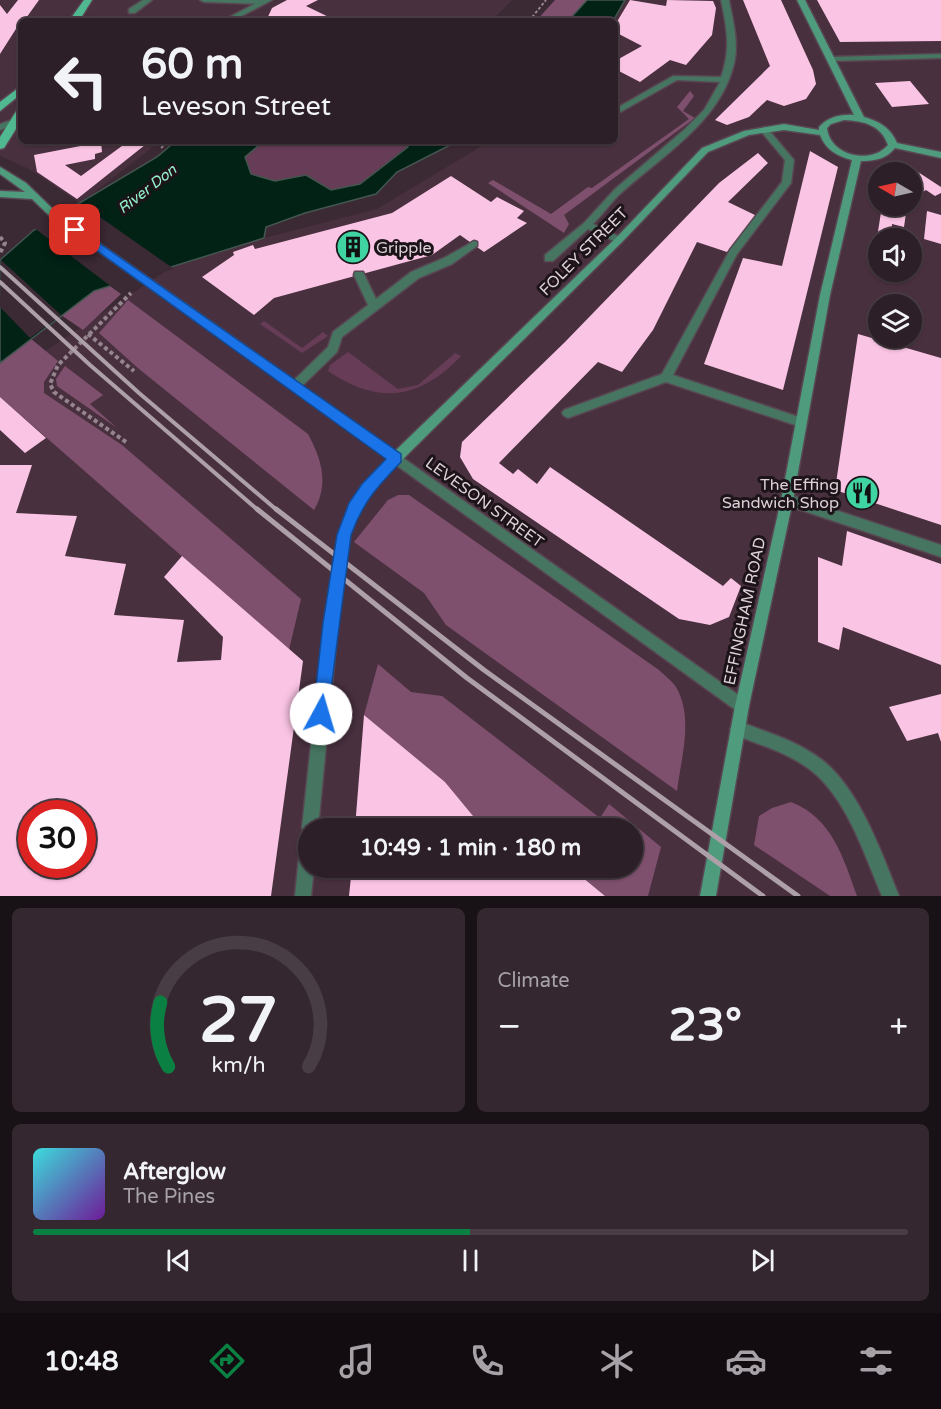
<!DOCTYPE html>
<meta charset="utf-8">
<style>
body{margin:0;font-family:"Varela Round",sans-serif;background:#34272f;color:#f1f3f6;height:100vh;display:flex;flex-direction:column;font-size:22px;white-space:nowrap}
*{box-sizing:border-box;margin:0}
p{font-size:20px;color:#a6a2a7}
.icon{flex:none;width:33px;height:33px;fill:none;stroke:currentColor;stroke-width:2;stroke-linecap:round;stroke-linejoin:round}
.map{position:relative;height:896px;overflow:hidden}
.details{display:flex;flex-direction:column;gap:12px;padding:12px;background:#181115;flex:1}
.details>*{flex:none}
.hud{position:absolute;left:18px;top:18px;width:600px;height:126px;border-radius:9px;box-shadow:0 2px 4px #0004,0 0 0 2px #483d44;background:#2c1f27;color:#f1f3f6;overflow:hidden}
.needle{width:39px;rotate:279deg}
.tools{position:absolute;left:868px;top:162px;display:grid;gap:12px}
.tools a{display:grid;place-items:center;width:54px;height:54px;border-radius:50%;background:#2c1f27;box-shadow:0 2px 4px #0004,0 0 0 2px #483d44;font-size:30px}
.speed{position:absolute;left:18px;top:800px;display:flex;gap:12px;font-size:30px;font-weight:700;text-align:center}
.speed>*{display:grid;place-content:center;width:78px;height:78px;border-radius:50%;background:#2c1f27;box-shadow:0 2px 4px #0004,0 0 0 2px #483d44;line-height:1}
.speed .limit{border:9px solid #d22;background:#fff;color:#111}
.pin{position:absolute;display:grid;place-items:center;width:51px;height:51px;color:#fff;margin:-26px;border-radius:12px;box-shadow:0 3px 9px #0006}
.me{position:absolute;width:66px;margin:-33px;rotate:6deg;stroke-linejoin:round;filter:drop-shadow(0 0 4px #0008)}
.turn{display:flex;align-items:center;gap:21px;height:126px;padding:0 24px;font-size:27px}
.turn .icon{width:78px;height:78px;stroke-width:2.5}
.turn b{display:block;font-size:42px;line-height:51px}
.big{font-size:45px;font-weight:700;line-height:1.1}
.details .card{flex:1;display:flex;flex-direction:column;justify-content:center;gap:9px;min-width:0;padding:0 21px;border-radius:9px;background:#34272f}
.details .dial{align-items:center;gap:0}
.dial svg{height:156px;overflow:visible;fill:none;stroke:#483d44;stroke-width:7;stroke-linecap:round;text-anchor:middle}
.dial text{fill:#f1f3f6;stroke:none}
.song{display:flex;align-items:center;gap:18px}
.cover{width:72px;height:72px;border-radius:9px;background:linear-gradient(135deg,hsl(180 70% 55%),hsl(280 70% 35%))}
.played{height:6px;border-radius:3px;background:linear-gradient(90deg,#0b8043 50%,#483d44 50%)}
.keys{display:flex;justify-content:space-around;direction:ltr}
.heat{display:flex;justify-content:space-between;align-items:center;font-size:33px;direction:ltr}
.details .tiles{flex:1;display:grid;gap:12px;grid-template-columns:1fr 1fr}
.card:last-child{grid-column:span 2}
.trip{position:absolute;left:298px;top:818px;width:345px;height:60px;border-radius:30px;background:#2c1f27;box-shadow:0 2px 4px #0004,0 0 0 2px #483d44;font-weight:700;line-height:60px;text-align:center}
.dock{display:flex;height:96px;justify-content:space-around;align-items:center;background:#120c10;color:#a6a2a7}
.dock .icon{width:42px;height:42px}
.dock .active{color:#0b8043}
.dock b{font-size:27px;color:#f1f3f6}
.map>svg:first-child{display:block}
</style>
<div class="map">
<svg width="941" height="896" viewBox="0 0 941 896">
<rect width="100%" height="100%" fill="#3b2934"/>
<path fill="#49303f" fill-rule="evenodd" d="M0 0H512L491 21H21V141H161L80 203 29 169 0 156Z
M625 0H941V896H0V381L172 267 264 238 377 209 490 141H615V21H612ZM879 172H912V206H879ZM879 238H912V272H879ZM879 304H912V338H879ZM32 813H82V864H32ZM309 828H633V867H309Z"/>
<path fill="#663c56" d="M264 141H402L408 146 360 184 331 190 306 175 275 181 250 174 245 157Z
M264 321 302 348 323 332 328 336 302 353 260 324Z
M348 352 398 389 418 385 455 353 461 356C419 400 378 405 328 371L330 365Z"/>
<path fill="#7e506d" d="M555 0H587L568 21H536Z
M690 91 694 96 683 111 695 118 564 215 569 224 564 233 488 183 493 180 551 214 588 187 592 188 689 119 677 107Z
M110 286 121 294 83 330 61 315 94 291Z
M128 300 308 434C322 460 329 484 314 510L139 369 99 333Z
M30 338 58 361 44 382V393L122 445 301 599 289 650 0 397V363Z
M65 366 103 395 90 404 117 428 57 386 56 379Z
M398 495H409L659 670C665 676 672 681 676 687 694 718 681 758 677 791L446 625 424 593 354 542 388 500Z
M378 664 411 692 442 696 600 818 609 804 661 847 648 896H605L570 867H633V828H483L445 782 364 715Z
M791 802C832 818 843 857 857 896H830L754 845 759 816 772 808Z"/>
<path fill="#022216" stroke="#445650" stroke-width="1.5" d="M587 0H625L613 21H568Z
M176 141H264L245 157 251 174 275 181 306 175 331 190 360 184 408 147 402 141H458L397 172 376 194 305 213 266 227 264 238 94 291 0 363V260L34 230 157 157Z"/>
<path fill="#3b2934" d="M80 203 174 269 113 288 33 227Z
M1 260 61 315 30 338 0 307Z"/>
<path fill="#fac4e4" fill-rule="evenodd" d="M18 0H39L24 21H21L0 54V5L7 14Z
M287 0H318L306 6 337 21H266L272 8Z
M630 0 666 6 667 0 713 1 716 8 712 35 686 65 670 60 640 82 615 69V61L642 46 615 32V25Z
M743 0H781L813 70 816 84 806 99 784 106 767 100 749 117 727 125 715 120 770 66Z
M817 0H941V41L840 42Z
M910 81 929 104 892 107 875 83Z
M123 141H150L77 199 37 172 34 155 101 142 102 152 95 154V159L65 165 81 176 126 143Z
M810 151 838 167 783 390 704 364 743 258 782 266Z
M758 153 768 163 728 202 757 216 727 252 697 242 653 330 622 372 598 362 499 463 513 474 518 469 537 484 550 467 723 586 731 578 741 586 729 617 710 625 679 619 473 479 460 457 462 442 565 342 719 183Z
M918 172 941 187V193L935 196 926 190 912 198V174Z
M451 176 491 202 497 197 524 211 517 218 527 223 484 252 460 235 432 255 274 298 254 315 202 277 234 255 233 252 253 245 255 249 392 213Z
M882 206H907L904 227 892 224 891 238H879V245L876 244Z
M927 211 941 215V244L924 239Z
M858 334 941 358V525L835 490Z
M0 397 46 438 25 453 0 430Z
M0 465H32L16 513 77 516 65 556 126 564 114 615 184 620 177 662 221 660 223 637 164 577 182 556 303 661 271 896H0ZM32 813H82V864H32Z
M847 531 941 564V665L843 627 839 650 818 642V557L842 566Z
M941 694V742L938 733 907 741 889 707Z
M364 715 445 782 483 828H355Z
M352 867H570L605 896H349Z"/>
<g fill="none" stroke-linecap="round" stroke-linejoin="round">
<defs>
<path id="service" d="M143 0H152L135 13H129V9Z
M200 0H265L268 2 264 4 204 2Z
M721 0H729C733 21 739 42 734 64 720 122 663 155 621 193 611 202 603 214 593 224L622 238V242H616L588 229 553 261H545V255L584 223 615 189 684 130 704 110 720 82 677 80 615 115V109L673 76 721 77C731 49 727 29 721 0Z
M941 54V58L831 61 827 59 831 57Z
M764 127 767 128 794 160 791 183 737 254 673 375 805 419 807 422 805 425 801 427 666 382 568 418 564 416 562 413 564 410 662 374 730 250 782 182 785 160 760 130Z
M474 241 477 242V246L452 264 419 278 342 337 337 352 299 389H291L289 386 291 383 328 347 333 332 368 305 354 275 355 272H363L376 299 411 272 444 258Z"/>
<path id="minor" d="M262 0H272L232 21H222Z
M21 117V123L0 130V124Z
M396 453 400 454 402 458 400 462 371 492 359 510 350 535 338 623 318 828H309V867H314L311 896H295L301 837 303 831 302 828 324 623 338 535 350 503 363 484 392 454Z
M787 494 941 545V557L783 504 781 500 783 496Z
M738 721C766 732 798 741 822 760 859 788 882 854 899 896H882C864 854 845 792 805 766 783 751 757 744 733 734L730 729 733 724Z"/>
<path id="tertiary" d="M396 453 747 701 749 706 747 711 742 713 737 711 392 462 390 458 392 454Z"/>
<path id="secondary" d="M797 0H805L864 117C879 121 891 128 897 143L941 152V158L895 148C886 159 875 161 861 161L830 295 793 500 749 706 716 896H700L735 706 781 500 820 295 852 160C837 156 826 150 820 135L784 130 749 135 708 152 622 242 400 462 396 463 53 219 32 199 0 197V191L25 192 0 174V167L26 183 59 215 395 451 616 238 702 148 744 131 784 124 819 130V127C828 117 841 114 854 115ZM844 120C864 121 881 125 888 145 871 165 830 156 827 128L831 124Z"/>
<path id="primary" d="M84 0H92L79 21H69Z
M21 86V94L0 111V102Z
M21 109V121L4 148 0 149V137L17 110Z"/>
</defs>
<use href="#service" stroke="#584752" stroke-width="3"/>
<use href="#minor" stroke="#584752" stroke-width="3"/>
<use href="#tertiary" stroke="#584752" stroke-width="3"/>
<use href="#secondary" stroke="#584752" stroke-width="3"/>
<use href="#primary" stroke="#584752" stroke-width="3"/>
<path stroke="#94858e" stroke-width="2" stroke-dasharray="3 2" stroke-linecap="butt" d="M529 21 546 0
M161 148 169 141"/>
<path stroke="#94858e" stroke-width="4" stroke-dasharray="4 3" stroke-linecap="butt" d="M0 237 5 243 0 253
M88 334 134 371
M126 442 54 392 50 384 58 365 131 293"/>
<use href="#service" fill="#467561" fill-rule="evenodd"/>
<use href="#minor" fill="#467561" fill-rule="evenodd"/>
<use href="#tertiary" fill="#467561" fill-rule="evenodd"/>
<use href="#secondary" fill="#4e9b7d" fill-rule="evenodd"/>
<use href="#primary" fill="#51b992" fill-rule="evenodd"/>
<path stroke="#aea0a8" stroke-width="4" d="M0 267 139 393 278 511
M0 282 90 365 259 511"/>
<path stroke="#aea0a8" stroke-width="5" d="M257 509 467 678 763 896
M276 509 484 670 798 896"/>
</g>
<path fill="#1a73e8" stroke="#114b97" stroke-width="1.5" d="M75 226 401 454V462C377 487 363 502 351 535L327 720 321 723 315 720 313 714 323 623 337 535 349 503 362 484 386 459 71 232V227Z"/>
<defs>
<symbol id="building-disc" viewBox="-11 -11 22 22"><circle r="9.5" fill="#40d4a2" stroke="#1d141a"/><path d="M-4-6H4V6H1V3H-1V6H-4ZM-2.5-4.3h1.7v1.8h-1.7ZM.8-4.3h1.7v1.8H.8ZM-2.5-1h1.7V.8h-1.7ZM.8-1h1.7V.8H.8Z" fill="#111"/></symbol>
<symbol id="restaurant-disc" viewBox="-11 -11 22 22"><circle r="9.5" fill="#40d4a2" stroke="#1d141a"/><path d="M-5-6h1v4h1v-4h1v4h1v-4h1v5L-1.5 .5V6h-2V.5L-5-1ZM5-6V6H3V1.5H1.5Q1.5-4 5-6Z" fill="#111"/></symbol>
</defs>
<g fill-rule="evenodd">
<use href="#building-disc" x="334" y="228" width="38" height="38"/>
<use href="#restaurant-disc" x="843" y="474" width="38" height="38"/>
</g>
<g text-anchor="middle" stroke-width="6" stroke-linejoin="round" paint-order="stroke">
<g font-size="15" font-style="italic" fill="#96f2cc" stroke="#1d141a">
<text transform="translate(147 189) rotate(-38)" y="5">River Don</text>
</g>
<g font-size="16" fill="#ded1d8" stroke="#1d141a" text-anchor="start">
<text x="376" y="253">Gripple</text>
<text x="839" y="490" text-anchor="end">The Effing<tspan x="839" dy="18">Sandwich Shop</tspan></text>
</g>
<g font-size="16" fill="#ded1d8" stroke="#1d141a">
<text transform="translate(583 251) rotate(-45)" y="6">FOLEY STREET</text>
<text transform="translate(485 502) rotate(36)" y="6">LEVESON STREET</text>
<text transform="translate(744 611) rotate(-78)" y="6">EFFINGHAM ROAD</text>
</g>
</g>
</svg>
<div class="tools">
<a><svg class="needle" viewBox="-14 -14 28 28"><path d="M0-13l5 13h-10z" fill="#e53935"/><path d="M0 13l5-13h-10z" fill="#a6a2a7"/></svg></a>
<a><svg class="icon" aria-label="sound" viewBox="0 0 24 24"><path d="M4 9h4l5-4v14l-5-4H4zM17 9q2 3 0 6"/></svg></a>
<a><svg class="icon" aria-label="layers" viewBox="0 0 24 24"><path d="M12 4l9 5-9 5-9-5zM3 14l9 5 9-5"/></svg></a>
</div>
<div class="speed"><div class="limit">30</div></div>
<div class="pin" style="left:75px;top:230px;background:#d93025"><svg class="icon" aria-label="arrive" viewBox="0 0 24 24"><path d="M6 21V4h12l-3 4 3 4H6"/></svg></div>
<svg class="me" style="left:321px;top:714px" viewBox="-20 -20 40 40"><circle r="19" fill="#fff"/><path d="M0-13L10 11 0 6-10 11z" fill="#1a73e8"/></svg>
<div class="trip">10:49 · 1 min · 180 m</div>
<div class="hud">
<div class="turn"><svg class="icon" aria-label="left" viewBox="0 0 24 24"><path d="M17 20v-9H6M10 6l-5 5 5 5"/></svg><div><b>60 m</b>Leveson Street</div></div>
</div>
</div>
<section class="details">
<div class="tiles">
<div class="card dial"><svg viewBox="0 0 100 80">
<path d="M14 69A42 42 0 1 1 86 69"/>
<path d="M14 69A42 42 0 0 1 10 36" stroke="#0b8043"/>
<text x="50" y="56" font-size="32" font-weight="700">27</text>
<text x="50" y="72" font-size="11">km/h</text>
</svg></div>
<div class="card"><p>Climate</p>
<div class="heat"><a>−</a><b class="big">23°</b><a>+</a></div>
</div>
<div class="card">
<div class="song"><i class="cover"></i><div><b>Afterglow</b><p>The Pines</p></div></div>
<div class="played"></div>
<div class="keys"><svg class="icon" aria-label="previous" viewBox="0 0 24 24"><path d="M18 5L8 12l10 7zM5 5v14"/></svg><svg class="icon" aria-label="pause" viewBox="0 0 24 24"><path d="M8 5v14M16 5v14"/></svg><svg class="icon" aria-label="next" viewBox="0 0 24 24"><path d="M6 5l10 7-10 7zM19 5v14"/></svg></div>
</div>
</div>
</section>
<nav class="dock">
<b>10:48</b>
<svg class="icon active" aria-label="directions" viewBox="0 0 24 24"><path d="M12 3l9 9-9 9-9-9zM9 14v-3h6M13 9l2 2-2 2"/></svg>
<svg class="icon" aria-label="music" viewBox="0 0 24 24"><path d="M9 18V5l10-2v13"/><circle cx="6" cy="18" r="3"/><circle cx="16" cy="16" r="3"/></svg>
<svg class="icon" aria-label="phone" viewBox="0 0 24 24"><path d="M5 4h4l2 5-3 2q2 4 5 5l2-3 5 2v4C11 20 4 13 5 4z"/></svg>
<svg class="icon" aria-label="climate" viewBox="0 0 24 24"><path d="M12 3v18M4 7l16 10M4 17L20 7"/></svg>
<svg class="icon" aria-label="car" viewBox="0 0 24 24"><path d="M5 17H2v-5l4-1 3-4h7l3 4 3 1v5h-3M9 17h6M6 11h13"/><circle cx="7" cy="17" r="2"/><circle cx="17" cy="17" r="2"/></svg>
<svg class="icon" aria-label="filters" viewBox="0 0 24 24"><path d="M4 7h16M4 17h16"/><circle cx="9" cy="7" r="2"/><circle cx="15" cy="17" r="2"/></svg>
</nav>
